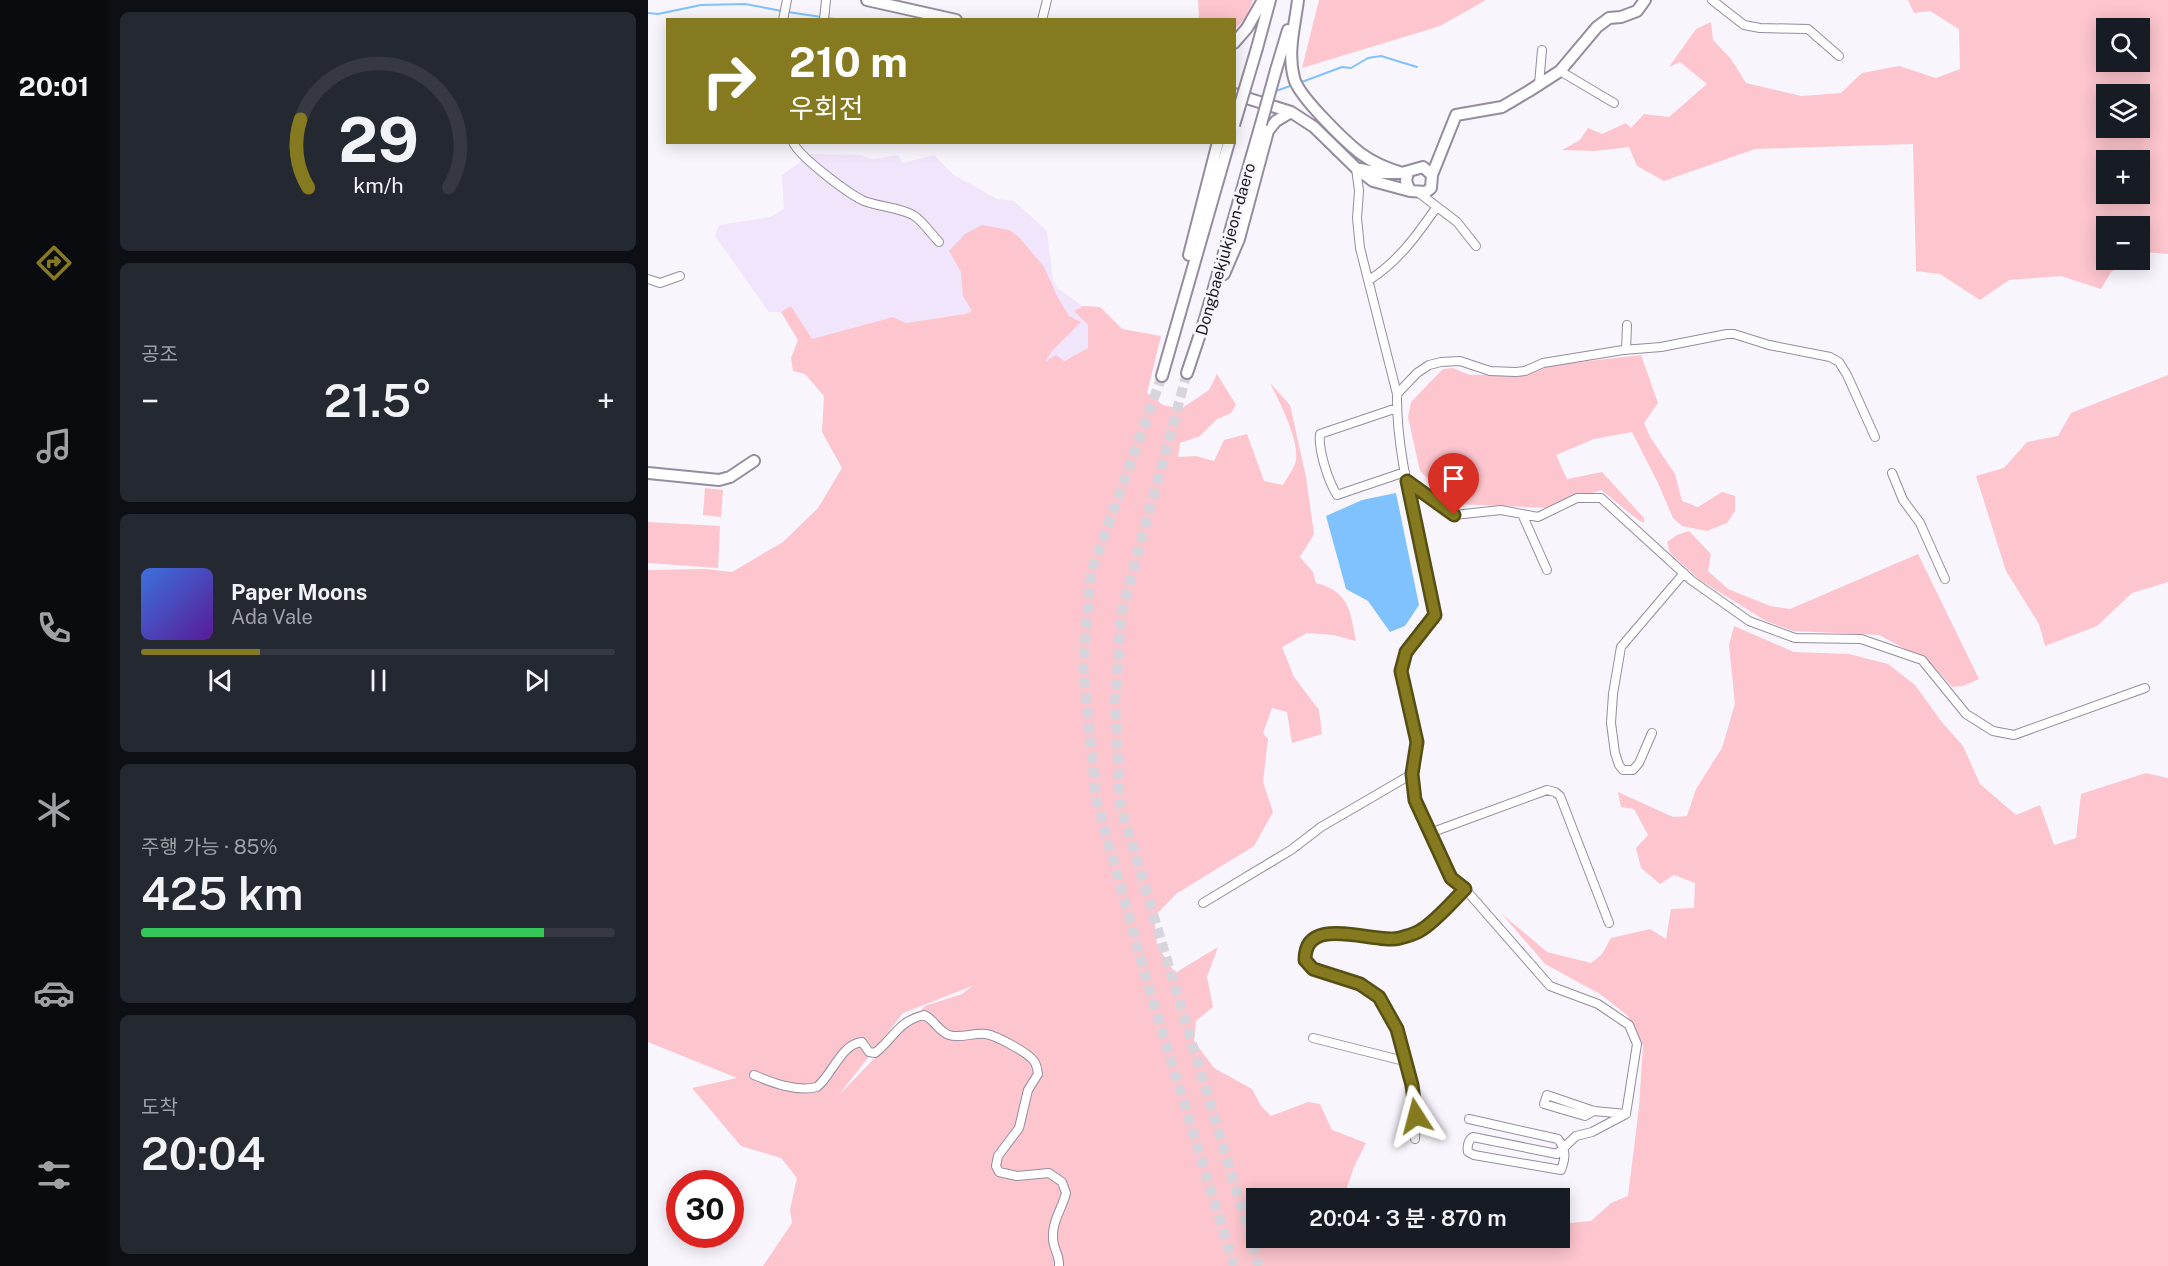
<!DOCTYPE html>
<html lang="ko">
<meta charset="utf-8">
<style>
body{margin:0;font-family:"Public Sans","Noto Sans KR",sans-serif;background:#242831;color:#f1f3f6;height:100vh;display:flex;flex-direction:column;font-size:22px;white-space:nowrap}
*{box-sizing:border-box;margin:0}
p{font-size:20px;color:#9ea1a6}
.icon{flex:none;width:33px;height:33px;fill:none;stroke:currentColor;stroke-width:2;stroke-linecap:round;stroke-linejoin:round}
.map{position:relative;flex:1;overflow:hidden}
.panel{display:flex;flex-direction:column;gap:12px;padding:12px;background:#0d0f14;width:540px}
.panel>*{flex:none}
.banner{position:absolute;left:18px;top:18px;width:570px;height:126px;border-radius:0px;box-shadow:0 3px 15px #0003;background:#857a1f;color:#fff;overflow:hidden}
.fabs{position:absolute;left:1448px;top:18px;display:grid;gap:12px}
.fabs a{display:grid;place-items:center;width:54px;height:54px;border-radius:0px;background:#171b24;box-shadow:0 3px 15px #0003;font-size:30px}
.speed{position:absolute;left:18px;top:1170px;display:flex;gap:12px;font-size:30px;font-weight:700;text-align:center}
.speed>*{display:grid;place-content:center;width:78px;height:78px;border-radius:50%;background:#171b24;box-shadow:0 3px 15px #0003;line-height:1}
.speed .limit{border:9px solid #d22;background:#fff;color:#111}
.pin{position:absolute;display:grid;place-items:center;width:51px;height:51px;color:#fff;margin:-62px -26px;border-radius:50% 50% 50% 0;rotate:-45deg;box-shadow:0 0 6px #0007}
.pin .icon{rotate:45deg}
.me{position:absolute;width:66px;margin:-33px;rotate:351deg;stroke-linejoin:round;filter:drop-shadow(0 0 4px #0008)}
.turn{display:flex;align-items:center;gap:21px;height:126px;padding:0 24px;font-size:27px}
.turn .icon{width:78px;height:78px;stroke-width:2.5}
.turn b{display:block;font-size:42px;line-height:51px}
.big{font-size:45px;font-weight:600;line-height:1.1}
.panel .tile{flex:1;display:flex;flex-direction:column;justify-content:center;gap:9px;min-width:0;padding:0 21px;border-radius:9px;background:#242831}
.panel .dial{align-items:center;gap:0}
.dial svg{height:156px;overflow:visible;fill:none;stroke:#363941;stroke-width:7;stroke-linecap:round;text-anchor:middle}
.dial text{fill:#f1f3f6;stroke:none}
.song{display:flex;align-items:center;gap:18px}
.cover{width:72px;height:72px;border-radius:9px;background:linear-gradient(135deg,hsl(220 70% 55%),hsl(270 70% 35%))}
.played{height:6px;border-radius:3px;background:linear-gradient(90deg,#857a1f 25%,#363941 25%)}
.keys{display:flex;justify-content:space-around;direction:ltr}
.heat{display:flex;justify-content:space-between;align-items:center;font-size:33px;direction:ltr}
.charge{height:9px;border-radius:4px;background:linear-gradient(90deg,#34c759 85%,#363941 0)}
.trip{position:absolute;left:598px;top:1188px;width:324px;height:60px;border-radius:0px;background:#171b24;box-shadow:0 3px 15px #0003;font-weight:600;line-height:60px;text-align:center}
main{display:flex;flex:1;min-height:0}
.tab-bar{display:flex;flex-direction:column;width:108px;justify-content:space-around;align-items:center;background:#090b0e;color:#9ea1a6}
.tab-bar .icon{width:42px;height:42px}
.tab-bar .active{color:#857a1f}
.tab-bar b{font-size:27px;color:#f1f3f6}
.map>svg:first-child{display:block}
</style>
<main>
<nav class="tab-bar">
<b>20:01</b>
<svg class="icon active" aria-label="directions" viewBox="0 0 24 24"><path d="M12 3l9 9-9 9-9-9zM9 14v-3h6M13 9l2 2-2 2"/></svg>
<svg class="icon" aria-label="music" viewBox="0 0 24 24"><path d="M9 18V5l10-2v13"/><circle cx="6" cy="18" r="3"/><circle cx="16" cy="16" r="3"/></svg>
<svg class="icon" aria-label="phone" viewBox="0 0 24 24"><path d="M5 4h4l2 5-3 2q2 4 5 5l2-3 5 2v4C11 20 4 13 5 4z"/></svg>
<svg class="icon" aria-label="climate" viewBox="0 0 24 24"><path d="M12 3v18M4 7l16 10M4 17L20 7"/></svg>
<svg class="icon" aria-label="car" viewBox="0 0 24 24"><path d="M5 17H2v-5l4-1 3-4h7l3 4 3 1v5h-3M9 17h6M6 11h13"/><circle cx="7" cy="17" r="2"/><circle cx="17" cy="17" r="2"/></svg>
<svg class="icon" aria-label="filters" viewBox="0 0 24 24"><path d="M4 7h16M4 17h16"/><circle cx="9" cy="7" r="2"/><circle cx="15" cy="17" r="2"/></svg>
</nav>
<section class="panel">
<div class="tile dial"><svg viewBox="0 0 100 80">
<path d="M14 69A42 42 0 1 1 86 69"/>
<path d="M14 69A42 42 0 0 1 10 34" stroke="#857a1f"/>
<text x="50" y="56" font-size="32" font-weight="700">29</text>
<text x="50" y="72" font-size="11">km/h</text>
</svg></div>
<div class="tile"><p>공조</p>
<div class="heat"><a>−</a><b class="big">21.5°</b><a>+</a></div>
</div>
<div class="tile">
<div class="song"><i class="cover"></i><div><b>Paper Moons</b><p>Ada Vale</p></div></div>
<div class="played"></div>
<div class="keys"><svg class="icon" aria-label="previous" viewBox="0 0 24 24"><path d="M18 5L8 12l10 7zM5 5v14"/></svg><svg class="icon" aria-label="pause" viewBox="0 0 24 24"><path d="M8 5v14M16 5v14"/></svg><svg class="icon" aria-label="next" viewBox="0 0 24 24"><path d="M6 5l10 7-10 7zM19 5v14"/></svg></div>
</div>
<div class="tile"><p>주행 가능 · 85%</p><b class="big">425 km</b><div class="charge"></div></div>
<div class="tile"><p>도착</p><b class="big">20:04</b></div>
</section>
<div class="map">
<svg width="1520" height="1266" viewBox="0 0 1520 1266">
<rect width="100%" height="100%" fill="#f9f5fd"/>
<path fill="#f0e5fb" d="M164 154 213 155 224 159 250 155 255 163 286 155 306 175 349 199 366 201 399 231 405 280 409 288 435 306 427 311 440 325V348L415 361 380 375 324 311 317 314 258 323 245 317 164 339 143 307 133 312H121L67 236 71 225 122 217 136 209 134 175Z"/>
<path fill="#fdc5cd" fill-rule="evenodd" d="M550 0H605L599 16 587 29 586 20 551 19Z
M671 0H838L792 26 654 68Z
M1260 0H1520V254L1496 252 1491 255V226H1458V260H1483L1463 272 1453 289 1413 276 1361 280 1332 300 1292 274 1268 271 1265 144 1107 149 1016 181 989 166 981 147 947 151 914 150 932 140 940 128 954 134 978 123 983 128 996 114 1021 117 1059 84 1032 62 1021 67 1048 29 1063 22 1065 40 1083 59 1098 83 1153 96 1193 93 1214 73 1251 66 1288 78 1312 69 1311 29 1282 11 1266 13ZM1458 28H1491V62H1458ZM1458 94H1491V128H1458ZM1458 160H1491V194H1458Z
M334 225 361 230 370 236 396 267 410 298 421 316 433 322 403 352 397 362 408 355 416 361 440 348V325L426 311 435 306 452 307 474 329 513 336 499 393 515 405 533 409 561 390 569 374 588 405 583 413 569 419 552 436 532 443 530 457 548 456 566 461 576 440 599 434 616 481 635 485C639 478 644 471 647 464 654 444 631 401 622 383L642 405 658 477 666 534 652 557 665 572 668 583C702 592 702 611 708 641L685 635 659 633 634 647 646 677 671 710 674 734 644 743 639 712 624 708 615 733 620 739 615 782 625 812 606 846 528 894 506 917 509 945 527 973 570 947 559 977 565 1007 548 1021 546 1041 566 1068 604 1089 613 1106 623 1116 660 1102 672 1104 684 1130 718 1143 706 1167 699 1187 710 1198H715H609V1238H912V1224L943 1221 963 1203 980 1196 991 1107 995 1046 980 1016 952 994 897 964 854 914 899 952 943 963 954 954 963 938 1002 929 1018 939 1023 909 1046 908 1047 883 1026 875 1012 884 993 868 988 848 1000 835 986 809 973 807 970 792 1025 817 1039 816 1048 789 1074 748 1087 704 1081 645 1086 626 1146 652 1201 654 1240 664 1267 685 1293 721 1315 746 1332 784 1368 815 1392 805 1406 845 1428 838 1433 794 1498 773 1520 778V1266H115L144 1223 142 1210 149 1178 133 1158 93 1146 44 1088 89 1078 0 1042V570L57 569 84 572 135 542 170 508 194 468 174 432 176 396 157 374 145 371 143 358 150 340 133 312 143 306 164 339 245 317 258 323 317 314 324 311 315 296 313 272 301 251 317 234ZM324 986 314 994 277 1006 190 1096 255 1013Z
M993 355 1010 403 996 423 1002 437 1027 474 1034 501 1050 507 1074 492 1087 496V511L1079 523 1059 531 1034 526 1025 518 1010 483 984 432 946 439 908 455 919 479 954 472 996 518V523C989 521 962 496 953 490L900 508 807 504 772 471 760 417 763 402 795 369 805 368 822 375 878 374 905 365Z
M1520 375V582L1484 593 1449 626 1397 646 1391 624 1358 571 1328 476 1356 468 1379 442 1410 436 1423 413Z
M57 488 75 490 73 517 55 515Z
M0 522 72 526 70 568 0 563Z
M1041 531 1063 554 1060 571 1080 589 1122 606 1142 609 1270 554 1331 679 1315 686 1304 687 1287 668 1263 652 1231 635 1145 631 1118 621 1052 580 1022 553 1019 542 1029 535Z"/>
<path fill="#7fc2fd" d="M748 493 771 605 757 626 742 632 720 601 698 589 678 516 714 500Z"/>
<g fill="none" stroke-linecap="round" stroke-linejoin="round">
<path stroke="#7fc2fd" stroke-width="2" d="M140 12 173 17
M0 13 10 14 53 5 97 4 134 11
M178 18 196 20
M651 83 694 67 703 68 720 58 733 56 769 67
M625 92 645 85"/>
<path stroke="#d8d4db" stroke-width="10" stroke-dasharray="10 5" stroke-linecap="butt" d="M539 373 473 614 467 703 472 804 611 1266
M514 376 443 572 435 664 448 798 500 985 586 1266"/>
<defs>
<path id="street" d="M1064 0 1096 25 1112 28 1160 29 1191 56
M135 20 139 0
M176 20 178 0
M394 20 399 0
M912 71 966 103
M891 84 894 50
M145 142C151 157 201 194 216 201 232 207 250 207 265 215 275 221 283 234 291 242
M708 168 711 191 709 218 712 248 749 394C748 469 776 542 787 615L758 652 753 671 769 742 764 774 767 800 803 878 817 889 902 986 950 1004 981 1025 989 1044 978 1114
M771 193 809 222 828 246
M0 279 12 283 32 276
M721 280C750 262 769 235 788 208
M978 350 979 325
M749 394 769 373 781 365 793 362 812 361 842 371 868 372 877 371 895 363 975 350 1013 347 1079 334H1086L1121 345 1182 357 1191 362 1199 375 1227 437
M749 408 672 434C670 449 680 481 689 495L757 472
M1244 473 1255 500 1272 523 1297 579
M759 481 806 515 853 510 890 517 929 498H953L1043 580 1101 621 1147 638 1213 639 1274 660 1318 714 1345 731 1366 735 1497 688
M874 514 899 570
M1004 733 991 763 985 770H975L971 765 967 753 963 723 965 694 973 647 1036 573
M782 833 899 790 907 792 912 796 961 923
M555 903 643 850 673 827 764 774
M665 1038 756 1061
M106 1075C125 1083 148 1092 169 1087 184 1075 193 1044 214 1042L221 1052 227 1053C248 1036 249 1022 276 1015 286 1019 290 1031 301 1035 313 1039 326 1032 338 1034 349 1036 379 1052 386 1061 389 1065 389 1069 390 1074L380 1090 371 1128 350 1156 348 1166 351 1172 369 1176 401 1173 414 1182 418 1193C414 1209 404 1221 405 1238 405 1249 412 1255 411 1266
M821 1119 910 1139C918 1150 918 1157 913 1170L826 1155 820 1152C819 1147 820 1140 825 1137L909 1154 928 1136 944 1132 978 1114 946 1111 899 1095 896 1104 937 1116 946 1111
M767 1139C769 1109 764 1089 756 1061 753 1051 753 1039 749 1029 744 1013 731 994 716 986 697 975 673 977 658 960L657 950C687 915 715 946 750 939 778 933 797 908 817 889"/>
<path id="secondary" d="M219 0 308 20
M650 0C647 25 639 52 646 78 650 96 697 141 712 153 725 163 739 168 754 173
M586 43 599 28 615 0
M609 48 622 0
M628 70 640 30
M586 94 643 112 666 127 708 168 725 181 762 191
M712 169 730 173H754L775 167 784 175 783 188 778 192 762 191 758 181 760 172
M784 175 808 115 854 107 881 91 912 71 949 27 961 18 973 17 989 11 997 0
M541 255 570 142
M576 274 591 239 620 131 628 121 643 112
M539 373 557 319 613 124
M514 376 581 142
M0 473 71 480 82 477 106 461"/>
</defs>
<use href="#street" stroke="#958c9f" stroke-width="10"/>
<use href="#secondary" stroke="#958c9f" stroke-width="14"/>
<use href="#street" stroke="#fff" stroke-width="8"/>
<use href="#secondary" stroke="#fff" stroke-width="10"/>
<defs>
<path id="secondary-bridge" d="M613 124 628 70
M586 125 609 48"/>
</defs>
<use href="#secondary-bridge" stroke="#958c9f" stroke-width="14" stroke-linecap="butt"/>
<use href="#secondary-bridge" stroke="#fff" stroke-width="10"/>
</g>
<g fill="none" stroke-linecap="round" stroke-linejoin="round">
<defs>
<path id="route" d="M768 1116 764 1085 749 1029 731 997 712 984 665 969 657 960C657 912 727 945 752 938 758 936 768 934 773 930 787 922 805 901 817 889L803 878 767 800 764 774 769 742 753 671 758 652 787 615 759 481 806 515"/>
</defs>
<use href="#route" stroke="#564f14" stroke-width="15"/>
<use href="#route" stroke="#857a1f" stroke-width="10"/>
</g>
<g text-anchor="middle" stroke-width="6" stroke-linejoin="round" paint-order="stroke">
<g font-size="16" fill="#1a161d" stroke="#f9f5fd">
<text transform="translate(577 249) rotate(-74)" y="6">Dongbaekjukjeon-daero</text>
</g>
</g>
</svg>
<div class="fabs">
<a><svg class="icon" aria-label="search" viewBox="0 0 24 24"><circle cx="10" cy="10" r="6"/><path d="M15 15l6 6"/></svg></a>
<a><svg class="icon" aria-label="layers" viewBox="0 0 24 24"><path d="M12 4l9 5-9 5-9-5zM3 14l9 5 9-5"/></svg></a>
<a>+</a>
<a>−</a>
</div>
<div class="speed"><div class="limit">30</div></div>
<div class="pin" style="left:806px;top:515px;background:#d93025"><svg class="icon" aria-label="arrive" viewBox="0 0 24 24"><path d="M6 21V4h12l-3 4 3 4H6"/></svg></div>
<svg class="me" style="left:768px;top:1116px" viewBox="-20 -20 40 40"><path d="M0-17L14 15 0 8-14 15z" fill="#857a1f" stroke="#fff" stroke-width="4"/></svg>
<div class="trip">20:04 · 3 분 · 870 m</div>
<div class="banner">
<div class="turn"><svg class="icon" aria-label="right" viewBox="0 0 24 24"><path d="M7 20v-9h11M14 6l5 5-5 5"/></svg><div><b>210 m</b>우회전</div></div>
</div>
</div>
</main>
